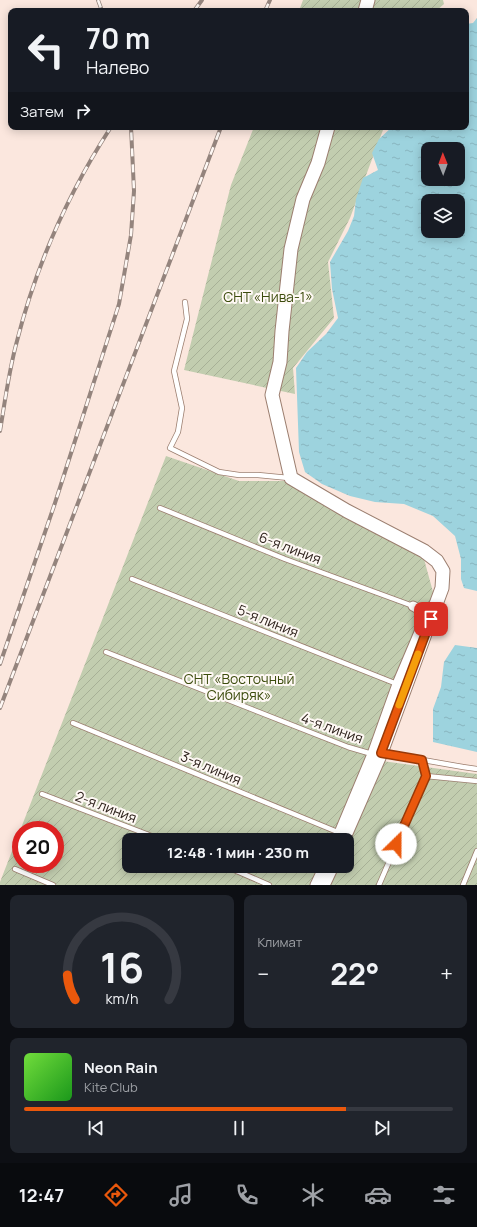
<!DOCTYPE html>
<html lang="ru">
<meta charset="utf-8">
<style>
body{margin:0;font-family:Manrope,sans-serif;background:#20242c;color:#f1f3f6;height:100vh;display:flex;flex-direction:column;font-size:15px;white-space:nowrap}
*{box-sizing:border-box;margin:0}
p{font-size:13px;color:#9ea1a6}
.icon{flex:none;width:22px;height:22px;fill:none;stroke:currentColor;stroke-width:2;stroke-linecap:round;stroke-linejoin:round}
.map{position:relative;height:885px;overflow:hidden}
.details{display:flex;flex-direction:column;gap:10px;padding:10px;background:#0d0f14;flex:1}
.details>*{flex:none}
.guide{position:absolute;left:8px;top:8px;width:461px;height:122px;border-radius:8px;box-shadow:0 2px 10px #0003;background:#171b24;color:#f1f3f6;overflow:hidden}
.needle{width:26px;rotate:359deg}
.fabs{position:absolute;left:421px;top:142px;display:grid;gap:8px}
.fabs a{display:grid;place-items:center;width:44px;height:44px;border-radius:8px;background:#171b24;box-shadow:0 2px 10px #0003;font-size:20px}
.speed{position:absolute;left:12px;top:821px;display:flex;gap:8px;font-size:20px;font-weight:700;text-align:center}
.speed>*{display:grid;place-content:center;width:52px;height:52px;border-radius:50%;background:#171b24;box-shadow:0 2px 10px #0003;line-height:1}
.speed .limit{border:6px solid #d22;background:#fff;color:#111}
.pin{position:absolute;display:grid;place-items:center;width:34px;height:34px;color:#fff;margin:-17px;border-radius:8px;box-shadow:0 2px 6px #0006}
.me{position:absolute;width:44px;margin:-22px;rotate:23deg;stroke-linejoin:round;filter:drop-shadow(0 0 3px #0008)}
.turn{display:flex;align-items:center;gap:14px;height:84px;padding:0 12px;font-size:18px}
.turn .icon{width:52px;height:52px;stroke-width:2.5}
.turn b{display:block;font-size:28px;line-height:34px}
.then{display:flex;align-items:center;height:38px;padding:0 12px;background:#0003;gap:8px;font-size:15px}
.big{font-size:30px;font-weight:700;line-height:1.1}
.details .widget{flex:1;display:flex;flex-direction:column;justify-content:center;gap:6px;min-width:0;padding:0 14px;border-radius:8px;background:#20242c}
.details .dial{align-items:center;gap:0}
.dial svg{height:104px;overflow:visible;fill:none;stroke:#363941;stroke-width:7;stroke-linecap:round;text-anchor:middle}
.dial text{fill:#f1f3f6;stroke:none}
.song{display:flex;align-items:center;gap:12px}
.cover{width:48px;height:48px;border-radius:6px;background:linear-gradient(135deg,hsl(100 70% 55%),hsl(120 70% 35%))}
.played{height:4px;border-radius:2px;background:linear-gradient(90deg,#ea580c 75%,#363941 75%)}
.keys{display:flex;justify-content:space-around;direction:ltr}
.heat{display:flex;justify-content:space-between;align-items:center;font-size:22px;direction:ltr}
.details .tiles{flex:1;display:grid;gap:10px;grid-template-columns:1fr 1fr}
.widget:last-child{grid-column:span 2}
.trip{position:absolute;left:122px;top:833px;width:232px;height:40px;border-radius:8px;background:#171b24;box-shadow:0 2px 10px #0003;font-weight:700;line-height:40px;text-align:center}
.dock{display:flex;height:64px;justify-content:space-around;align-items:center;background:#090b0e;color:#9ea1a6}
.dock .icon{width:28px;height:28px}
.dock .active{color:#ea580c}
.dock b{font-size:18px;color:#f1f3f6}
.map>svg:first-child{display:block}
</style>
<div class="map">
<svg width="477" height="885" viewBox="0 0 477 885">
<defs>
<pattern id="garden-furrows" width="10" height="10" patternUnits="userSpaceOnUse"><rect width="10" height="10" fill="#c2cdaf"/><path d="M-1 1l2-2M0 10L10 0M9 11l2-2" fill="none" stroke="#a7b096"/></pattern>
<pattern id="water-ripples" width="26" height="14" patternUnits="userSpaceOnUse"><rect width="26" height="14" fill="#9dd3de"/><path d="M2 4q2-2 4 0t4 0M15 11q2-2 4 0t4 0" fill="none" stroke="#88b5be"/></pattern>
</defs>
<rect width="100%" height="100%" fill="#fbe7de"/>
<path fill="url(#garden-furrows)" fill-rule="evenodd" d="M303 0H443L444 4 436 11H299Z
M254 127H383V130L350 218 328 262 334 318 293 368 295 394 184 370 231 185Z
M166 456 239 481H287L424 559 433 592 375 760 477 774V885H0V882ZM21 830H55V864H21ZM129 840H347V866H129Z"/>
<path fill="url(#water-ripples)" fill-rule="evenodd" d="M477 18V591L464 588 461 579V559L455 536 433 516 404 504 375 502 350 496 322 484 305 472 299 452 296 368 307 352 326 334 338 318 332 289 330 262 348 231 354 216 356 199 363 178 378 170 372 153 379 139 392 127 420 130V127H466V24L473 23ZM428 149H458V179H428ZM428 201H458V231H428Z
M455 645 477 648V752L433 742V709L441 687 444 662Z"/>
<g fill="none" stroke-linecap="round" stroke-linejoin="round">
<defs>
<path id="lane" d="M185 302 187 319 174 371 182 408 178 432 170 448 219 472 239 475H258L289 478
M160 508 285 559 413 606
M132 579 397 684
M106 652 348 747 372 754
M73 723 340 833
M383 753 463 767 477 769
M422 760 426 776 477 781
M42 794 162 840
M225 866 269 885
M15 869 53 885
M379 885 426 776
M463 885 477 851"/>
<path id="street" d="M336 840 372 754 397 684 425 618 420 610 413 606
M315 885 324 866"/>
<path id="secondary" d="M365 11 368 0
M328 127 318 163 303 199 291 249 282 331 280 362 272 395 291 478 347 511 424 551 437 561 443 571 442 588 381 753 343 840
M323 885 332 866"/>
</defs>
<use href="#lane" stroke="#9b7e6f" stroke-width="6"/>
<use href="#street" stroke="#9b7e6f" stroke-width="11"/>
<use href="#secondary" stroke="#9b7e6f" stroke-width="15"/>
<use href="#lane" stroke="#fff" stroke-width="4.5"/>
<use href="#street" stroke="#fff" stroke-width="9"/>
<use href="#secondary" stroke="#fff" stroke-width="13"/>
<defs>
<path id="rail" d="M98 0 102 11
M194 11 202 0
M265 11 270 0
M0 431C5 401 9 370 17 341 36 266 69 192 111 127
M0 664 55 503 119 304 131 235 134 191 131 127
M0 708 221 127"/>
</defs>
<use href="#rail" stroke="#94847d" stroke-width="4"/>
<use href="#rail" stroke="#fef8f4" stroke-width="2.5" stroke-dasharray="8" stroke-linecap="butt"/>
</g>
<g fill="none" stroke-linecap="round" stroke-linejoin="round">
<defs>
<path id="route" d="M396 844 426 776 422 760 381 753 431 619"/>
</defs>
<use href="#route" stroke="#983908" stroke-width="10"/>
<use href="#route" stroke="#ea580c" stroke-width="7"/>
<path stroke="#f59e0b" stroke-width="7" d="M399 705 418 654"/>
</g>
<g text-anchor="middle" stroke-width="4" stroke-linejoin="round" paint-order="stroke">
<g font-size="14" fill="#3c4c0d" stroke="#fef8f4">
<text x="268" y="302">СНТ «Нива-1»</text>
<text x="239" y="684">СНТ «Восточный<tspan x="239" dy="16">Сибиряк»</tspan></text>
</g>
<g font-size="14" fill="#2d211b" stroke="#fef8f4">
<text transform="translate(290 548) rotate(21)" y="5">6-я линия</text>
<text transform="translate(268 621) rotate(22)" y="5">5-я линия</text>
<text transform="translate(332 728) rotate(20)" y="5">4-я линия</text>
<text transform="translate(211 768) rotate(23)" y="5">3-я линия</text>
<text transform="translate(106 807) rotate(21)" y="5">2-я линия</text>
</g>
</g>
</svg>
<div class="fabs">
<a><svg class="needle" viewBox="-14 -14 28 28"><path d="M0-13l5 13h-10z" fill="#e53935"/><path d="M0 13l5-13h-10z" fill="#9ea1a6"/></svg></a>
<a><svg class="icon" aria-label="layers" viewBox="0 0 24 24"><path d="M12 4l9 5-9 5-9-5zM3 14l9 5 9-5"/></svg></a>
</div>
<div class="speed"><div class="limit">20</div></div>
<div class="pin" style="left:431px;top:619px;background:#d93025"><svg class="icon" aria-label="arrive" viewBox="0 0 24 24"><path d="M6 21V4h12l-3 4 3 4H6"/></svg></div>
<svg class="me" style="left:396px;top:844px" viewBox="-20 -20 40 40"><circle r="19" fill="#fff"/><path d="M0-13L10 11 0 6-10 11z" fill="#ea580c"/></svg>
<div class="trip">12:48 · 1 мин · 230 m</div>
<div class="guide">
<div class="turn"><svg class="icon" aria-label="left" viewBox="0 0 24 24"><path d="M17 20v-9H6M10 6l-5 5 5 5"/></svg><div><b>70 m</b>Налево</div></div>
<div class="then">Затем<svg class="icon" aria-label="right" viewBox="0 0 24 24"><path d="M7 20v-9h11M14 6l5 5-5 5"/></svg></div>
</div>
</div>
<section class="details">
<div class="tiles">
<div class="widget dial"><svg viewBox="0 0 100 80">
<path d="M14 69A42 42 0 1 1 86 69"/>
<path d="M14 69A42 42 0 0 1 8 50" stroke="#ea580c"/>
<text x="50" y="56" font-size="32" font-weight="700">16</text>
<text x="50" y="72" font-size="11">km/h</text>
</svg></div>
<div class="widget"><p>Климат</p>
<div class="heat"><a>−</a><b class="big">22°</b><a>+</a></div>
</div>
<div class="widget">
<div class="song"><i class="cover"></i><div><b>Neon Rain</b><p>Kite Club</p></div></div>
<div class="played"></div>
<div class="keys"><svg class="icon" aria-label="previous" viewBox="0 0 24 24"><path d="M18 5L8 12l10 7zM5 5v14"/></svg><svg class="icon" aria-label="pause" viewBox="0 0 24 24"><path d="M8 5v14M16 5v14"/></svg><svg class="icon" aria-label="next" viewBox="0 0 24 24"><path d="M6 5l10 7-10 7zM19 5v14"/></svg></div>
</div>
</div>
</section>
<nav class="dock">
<b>12:47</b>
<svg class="icon active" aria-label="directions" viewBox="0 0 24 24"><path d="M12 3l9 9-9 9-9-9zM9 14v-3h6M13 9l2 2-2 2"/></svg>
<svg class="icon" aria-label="music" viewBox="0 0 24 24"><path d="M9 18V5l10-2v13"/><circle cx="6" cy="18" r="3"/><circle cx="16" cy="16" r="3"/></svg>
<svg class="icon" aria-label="phone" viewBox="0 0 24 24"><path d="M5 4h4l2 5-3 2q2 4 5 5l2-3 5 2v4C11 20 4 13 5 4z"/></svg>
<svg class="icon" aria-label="climate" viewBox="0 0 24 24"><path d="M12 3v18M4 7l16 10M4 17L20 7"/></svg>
<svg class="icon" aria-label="car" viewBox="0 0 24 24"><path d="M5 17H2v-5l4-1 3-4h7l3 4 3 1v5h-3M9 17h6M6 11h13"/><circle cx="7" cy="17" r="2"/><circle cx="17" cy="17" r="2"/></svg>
<svg class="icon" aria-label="filters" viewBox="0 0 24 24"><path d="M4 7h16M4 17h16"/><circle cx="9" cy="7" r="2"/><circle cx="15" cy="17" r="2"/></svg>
</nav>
